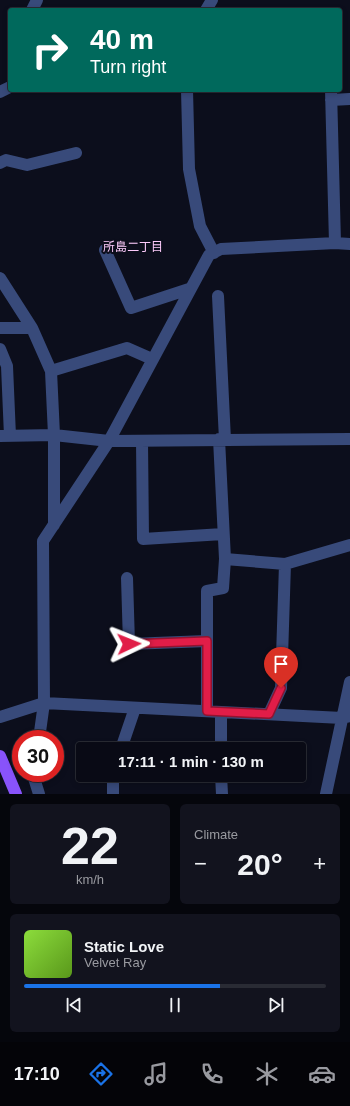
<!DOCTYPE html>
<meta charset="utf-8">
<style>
body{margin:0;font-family:Helvetica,"Noto Sans JP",sans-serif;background:#12131e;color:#f1f3f6;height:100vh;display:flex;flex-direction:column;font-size:15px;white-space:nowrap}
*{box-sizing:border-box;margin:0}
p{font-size:13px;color:#999aa0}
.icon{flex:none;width:22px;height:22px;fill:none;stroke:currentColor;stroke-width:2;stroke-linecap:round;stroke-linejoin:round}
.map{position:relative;height:794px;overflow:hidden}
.details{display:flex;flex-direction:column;gap:10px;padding:10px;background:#05060c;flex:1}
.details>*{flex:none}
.banner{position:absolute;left:8px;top:8px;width:334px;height:84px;border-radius:4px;box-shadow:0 2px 6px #0003,0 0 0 1px #292b34;background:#00695c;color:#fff;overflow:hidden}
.speed{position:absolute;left:12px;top:730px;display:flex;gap:8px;font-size:20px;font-weight:700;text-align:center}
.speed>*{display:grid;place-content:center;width:52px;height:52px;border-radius:50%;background:#090a15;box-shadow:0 2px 6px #0003,0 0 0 1px #292b34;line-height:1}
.speed .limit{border:6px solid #d22;background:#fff;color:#111}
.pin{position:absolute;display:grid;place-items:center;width:34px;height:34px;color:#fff;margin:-41px -17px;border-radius:50% 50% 50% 0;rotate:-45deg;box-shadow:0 0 4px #0007}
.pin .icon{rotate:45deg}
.me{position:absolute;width:44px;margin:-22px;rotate:88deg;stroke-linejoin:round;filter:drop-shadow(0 0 3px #0008)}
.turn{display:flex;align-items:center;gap:14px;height:84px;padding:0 16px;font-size:18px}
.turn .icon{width:52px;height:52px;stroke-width:2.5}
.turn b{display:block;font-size:28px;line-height:34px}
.big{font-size:30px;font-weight:700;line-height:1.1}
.details .widget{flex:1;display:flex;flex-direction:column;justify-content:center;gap:6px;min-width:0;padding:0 14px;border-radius:6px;background:#12131e}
.details .dial{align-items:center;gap:0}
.dial b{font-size:52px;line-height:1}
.song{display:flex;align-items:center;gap:12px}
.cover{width:48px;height:48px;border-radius:6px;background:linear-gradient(135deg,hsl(90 70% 55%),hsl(90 70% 35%))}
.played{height:4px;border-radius:2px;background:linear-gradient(90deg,#1a73e8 65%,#292b34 65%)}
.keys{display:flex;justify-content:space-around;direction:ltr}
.heat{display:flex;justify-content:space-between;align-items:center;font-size:22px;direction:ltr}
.details .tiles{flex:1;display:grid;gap:10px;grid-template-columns:1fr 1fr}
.widget:last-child{grid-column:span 2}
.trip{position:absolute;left:76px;top:742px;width:230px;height:40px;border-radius:4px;background:#090a15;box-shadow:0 2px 6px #0003,0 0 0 1px #292b34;font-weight:700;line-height:40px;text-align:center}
.tabs{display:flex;height:64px;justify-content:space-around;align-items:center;background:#040408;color:#999aa0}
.tabs .icon{width:28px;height:28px}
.tabs .selected{color:#1a73e8}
.tabs b{font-size:18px;color:#f1f3f6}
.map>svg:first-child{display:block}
</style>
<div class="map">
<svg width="350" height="794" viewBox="0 0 350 794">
<rect width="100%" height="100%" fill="#0c0e1c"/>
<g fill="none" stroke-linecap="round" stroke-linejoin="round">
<path stroke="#384a7a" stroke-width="12" d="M32 10 37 0
M206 10 212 0
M187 90 189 169 200 226 214 253
M331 90 335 243
M0 92 10 87
M331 100 350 99
M0 163 6 160 27 165 76 153
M105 250 131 308 189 289
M0 278 32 328 51 371 54 435V525
M218 296 225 440
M0 328H32
M0 349 7 366 10 436
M51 371 127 348 152 359
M0 436 54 435 109 441 350 439
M142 441 143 539 223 534
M225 559 285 564 350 545
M127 578 129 644 207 641
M207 711V591L223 588 225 559 219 439
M221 712V749
M269 714 281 688 285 564
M0 717 44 703 342 718 350 716
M39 739 44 703 43 541 109 441 209 255 221 249 335 243 350 244
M121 749 135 708
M34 773V778L39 794
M113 775V794
M221 775 222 794
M326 794 350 682"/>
<path stroke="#8853fa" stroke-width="12" d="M0 756 16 794"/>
</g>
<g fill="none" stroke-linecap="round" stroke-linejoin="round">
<defs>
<path id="route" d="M129 644 207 641V711L269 714 281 688"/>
</defs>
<use href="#route" stroke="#92132f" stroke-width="10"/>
<use href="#route" stroke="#e11d48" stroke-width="7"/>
</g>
<g text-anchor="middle" stroke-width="4" stroke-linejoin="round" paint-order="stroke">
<g font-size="12" fill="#fdcbfb" stroke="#0c0e1c">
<text x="133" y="251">所島二丁目</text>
</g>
</g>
</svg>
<div class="speed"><div class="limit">30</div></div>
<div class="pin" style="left:281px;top:688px;background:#d93025"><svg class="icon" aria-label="arrive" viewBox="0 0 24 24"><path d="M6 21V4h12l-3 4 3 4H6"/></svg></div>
<svg class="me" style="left:129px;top:644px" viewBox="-20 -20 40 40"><path d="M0-17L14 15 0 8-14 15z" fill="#e11d48" stroke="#fff" stroke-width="4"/></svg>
<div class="trip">17:11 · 1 min · 130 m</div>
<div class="banner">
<div class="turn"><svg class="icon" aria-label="right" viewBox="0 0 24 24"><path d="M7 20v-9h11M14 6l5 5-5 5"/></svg><div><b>40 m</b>Turn right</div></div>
</div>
</div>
<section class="details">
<div class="tiles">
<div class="widget dial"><b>22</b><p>km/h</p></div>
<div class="widget"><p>Climate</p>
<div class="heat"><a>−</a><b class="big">20°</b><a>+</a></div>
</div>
<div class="widget">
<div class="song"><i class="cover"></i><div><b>Static Love</b><p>Velvet Ray</p></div></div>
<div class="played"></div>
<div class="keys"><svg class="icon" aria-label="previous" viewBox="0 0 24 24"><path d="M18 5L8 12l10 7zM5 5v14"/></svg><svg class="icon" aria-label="pause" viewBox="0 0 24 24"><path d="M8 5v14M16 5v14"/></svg><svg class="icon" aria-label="next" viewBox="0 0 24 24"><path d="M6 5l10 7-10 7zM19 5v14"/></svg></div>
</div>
</div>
</section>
<nav class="tabs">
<b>17:10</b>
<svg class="icon selected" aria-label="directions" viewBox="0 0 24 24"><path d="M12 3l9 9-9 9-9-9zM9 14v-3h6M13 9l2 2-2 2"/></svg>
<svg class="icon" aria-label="music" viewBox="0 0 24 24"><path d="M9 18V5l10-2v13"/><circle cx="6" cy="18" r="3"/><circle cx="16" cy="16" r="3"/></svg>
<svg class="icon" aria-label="phone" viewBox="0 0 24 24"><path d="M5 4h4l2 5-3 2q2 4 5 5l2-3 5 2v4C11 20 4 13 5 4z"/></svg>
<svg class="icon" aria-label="climate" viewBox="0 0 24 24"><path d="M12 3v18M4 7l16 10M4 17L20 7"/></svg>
<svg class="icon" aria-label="car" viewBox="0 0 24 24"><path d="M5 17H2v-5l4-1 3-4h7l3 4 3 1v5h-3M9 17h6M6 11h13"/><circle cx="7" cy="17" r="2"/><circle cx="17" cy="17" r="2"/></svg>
</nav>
